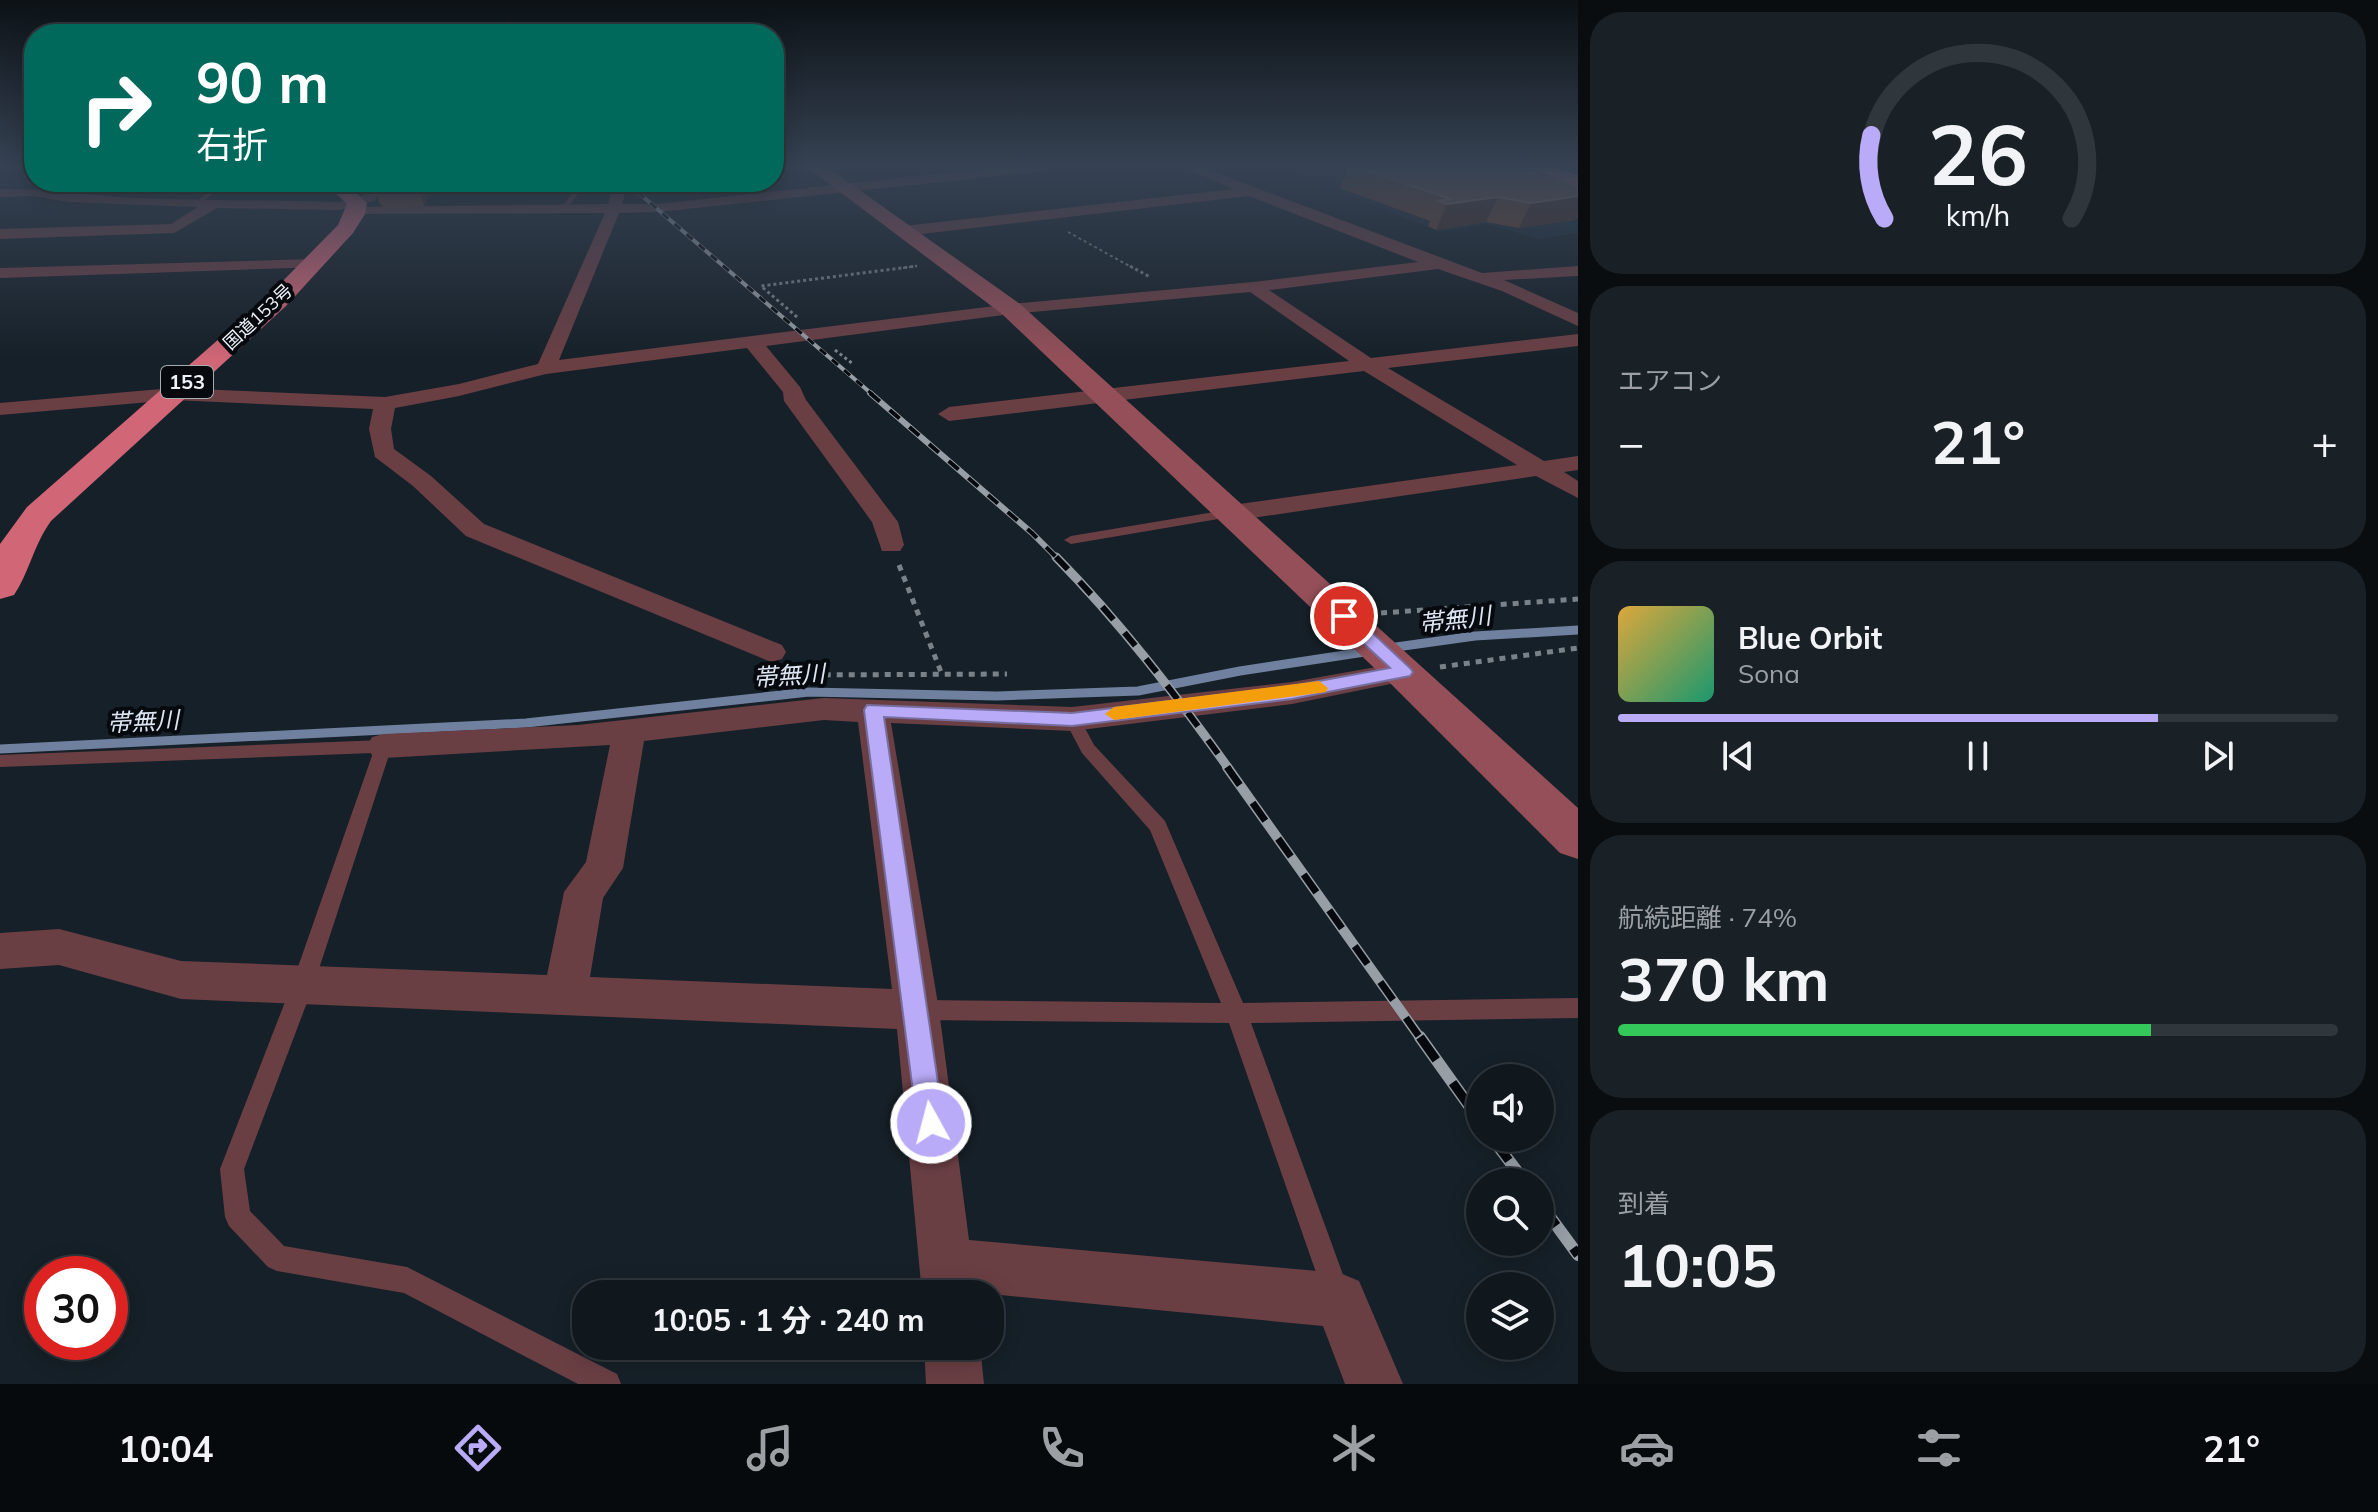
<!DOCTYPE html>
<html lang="ja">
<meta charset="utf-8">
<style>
body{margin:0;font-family:Mulish,"Noto Sans JP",sans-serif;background:#192127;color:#f1f3f6;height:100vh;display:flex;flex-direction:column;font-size:30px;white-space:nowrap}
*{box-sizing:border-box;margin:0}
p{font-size:26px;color:#9ca0a4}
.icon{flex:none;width:44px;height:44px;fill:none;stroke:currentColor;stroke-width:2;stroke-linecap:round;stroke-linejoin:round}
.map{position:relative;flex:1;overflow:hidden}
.drawer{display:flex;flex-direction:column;gap:12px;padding:12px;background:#090d10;width:800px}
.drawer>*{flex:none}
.hud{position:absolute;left:24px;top:24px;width:760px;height:168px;border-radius:32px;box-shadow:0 4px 20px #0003,0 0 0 2px #30373c;background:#00695c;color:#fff;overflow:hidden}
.buttons{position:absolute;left:1466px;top:1064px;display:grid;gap:16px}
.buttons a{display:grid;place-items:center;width:88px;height:88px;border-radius:50%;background:#10181e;box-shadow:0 4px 20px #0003,0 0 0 2px #30373c;font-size:40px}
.speed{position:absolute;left:24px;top:1256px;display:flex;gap:16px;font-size:40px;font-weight:700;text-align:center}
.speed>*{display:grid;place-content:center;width:104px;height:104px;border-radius:50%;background:#10181e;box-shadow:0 4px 20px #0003,0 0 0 2px #30373c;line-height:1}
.speed .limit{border:12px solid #d22;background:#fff;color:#111}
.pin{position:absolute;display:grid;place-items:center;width:68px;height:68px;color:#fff;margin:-34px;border:4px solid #fff;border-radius:50%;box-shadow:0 2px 8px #0007}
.me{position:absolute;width:88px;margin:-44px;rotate:353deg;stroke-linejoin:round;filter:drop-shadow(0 0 6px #0008)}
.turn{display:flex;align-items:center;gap:28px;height:168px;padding:0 40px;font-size:36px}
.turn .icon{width:104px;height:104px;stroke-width:2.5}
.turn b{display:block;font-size:56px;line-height:68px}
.big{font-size:60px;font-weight:700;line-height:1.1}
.drawer .widget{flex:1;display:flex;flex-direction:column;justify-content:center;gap:12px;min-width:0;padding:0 28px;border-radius:32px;background:#192127}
.drawer .dial{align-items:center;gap:0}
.dial svg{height:208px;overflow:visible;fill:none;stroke:#30373c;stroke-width:7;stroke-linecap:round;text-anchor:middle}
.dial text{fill:#f1f3f6;stroke:none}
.song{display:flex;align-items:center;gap:24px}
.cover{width:96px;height:96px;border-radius:12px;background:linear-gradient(135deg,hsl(40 70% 55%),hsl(160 70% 35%))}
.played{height:8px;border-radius:4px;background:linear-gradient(90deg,#b9abf7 75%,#30373c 75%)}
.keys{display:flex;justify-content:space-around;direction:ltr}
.heat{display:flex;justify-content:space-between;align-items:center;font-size:44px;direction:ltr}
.charge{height:12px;border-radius:6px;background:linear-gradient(90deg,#34c759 74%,#30373c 0)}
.trip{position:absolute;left:572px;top:1280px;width:432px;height:80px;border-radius:32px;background:#10181e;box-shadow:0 4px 20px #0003,0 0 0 2px #30373c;font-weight:700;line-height:80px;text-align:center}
.dock{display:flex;height:128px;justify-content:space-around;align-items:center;background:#060a0c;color:#9ca0a4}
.dock .icon{width:56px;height:56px}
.dock .on{color:#b9abf7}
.dock b{font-size:36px;color:#f1f3f6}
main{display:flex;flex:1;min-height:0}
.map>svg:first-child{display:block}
</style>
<main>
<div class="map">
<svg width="1578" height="1384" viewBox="0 0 1578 1384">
<rect width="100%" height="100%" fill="#162028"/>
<path fill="#1a2936" d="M1276 167H1510L1578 187V233L1537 239 1489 224 1440 232Z"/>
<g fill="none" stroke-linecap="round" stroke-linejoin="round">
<path stroke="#7081a0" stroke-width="9" d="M1389 648 1475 636 1578 630
M0 749 526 723 809 692 997 696 1138 691 1240 671 1371 651"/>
<path stroke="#7a8289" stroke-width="2" stroke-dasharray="3 3" stroke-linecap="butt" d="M1068 232 1133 268
M903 268 917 266"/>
<path stroke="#7a8289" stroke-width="3" stroke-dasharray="3 3" stroke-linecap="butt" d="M1130 266 1150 277
M797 317 761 286 917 266
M835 350 853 364"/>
<path stroke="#7a8289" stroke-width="5" stroke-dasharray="6 6" stroke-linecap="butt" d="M899 565 941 672
M1381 613 1578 599
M791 667 804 675 1007 674
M1440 667 1578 648"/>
<path fill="#6a3f44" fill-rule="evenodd" d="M220 182H227L200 204H196V202Z
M573 193 578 194 564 212H558Z
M1232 509 1238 513 1236 516 1071 544 1064 540 1071 536Z
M1072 713 1078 715 1094 745 1165 821 1243 1003 1578 998V1018L1251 1023 1349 1291 1346 1301 1336 1304 1326 1301 1229 1023 919 1020 911 1017 908 1010 911 1003 919 1000 1221 1003 1150 830 1082 753 1064 719Z
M384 740 390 742 392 746 314 984 244 1169 250 1211 284 1246 407 1267 617 1374 621 1384H578L404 1293 277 1271 268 1267 229 1226 225 1217 220 1169 292 984 373 753 0 767V755Z"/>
<path fill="#6a3f44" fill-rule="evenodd" d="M1003 167H1050L1044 171 657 212 619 213 559 360 1011 304 1253 282 1418 262 1249 196 904 236 896 231 904 226 1234 189 1182 167H1201L1482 273 1578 266V276L1504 280 1578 313V326L1502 291 1438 269 1269 290 1371 358 1578 334V346L1388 368 1544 461 1578 456V470L1564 472 1578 481V498L1536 476 1232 521 1223 518 1219 513 1223 508 1232 505 1517 465 1364 371 949 421 938 414 949 407 1349 361 1250 292 1011 314 766 346 800 387 806 400 898 522 904 545 900 551H882L872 522 784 401 783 392 747 348 546 374 459 396 395 408 391 429 394 449 431 476 484 524 782 645 786 652 782 659 771 662 466 536 413 486 375 457 369 429 373 409 173 400 0 415V403L173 388 385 397 459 384 538 364 605 213 351 214 349 211 356 207 608 204 612 191 607 182H621L626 191 622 204H657Z
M375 182H389L374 201 339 210 217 208 174 233 0 239V229L171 224 198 207 68 202 33 196 0 197V189C45 188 90 195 135 198 203 201 271 200 339 202L364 195Z
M313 259 321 264 319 267 0 278V268Z
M1404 662 1415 665 1420 672 1415 679 1292 704 1072 731 891 723 939 1010 969 1240 1340 1273 1359 1281 1403 1384H1345L1323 1326 990 1294H922L897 1029 181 999 59 965 0 969V933L59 929 181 961 547 975 564 892 586 862 610 745 384 758 372 755 367 746 372 737 384 734 578 725 824 698 1072 707 1292 682ZM824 720 858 722 892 989 590 977 603 898 623 868 644 741Z
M924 1346H980L984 1384H926Z"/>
<path fill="#944f58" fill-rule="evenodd" d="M807 167H827L1020 304 1578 808V859L1560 853 1389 682 1002 314Z"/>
<path fill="#d16676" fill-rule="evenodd" d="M1524 167H1552L1578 175V186Z
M324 182H344L367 203 365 214 353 233 286 306 51 521C34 544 29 573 14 595L0 599V544L27 507 268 296 338 225 347 204Z"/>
<defs>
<path id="rail-far4" d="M626 182 873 395"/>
<path id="rail-far3" d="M870 393 1032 533 1058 559"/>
<path id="rail-far2" d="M1056 557C1120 622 1176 695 1229 769"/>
<path id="rail-far1" d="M1227 767 1421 1039"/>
<path id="rail" d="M1420 1037 1480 1121
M1492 1138 1525 1182
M1540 1203 1578 1255"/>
</defs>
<use href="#rail-far4" stroke="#979ea5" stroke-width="4"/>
<use href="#rail-far3" stroke="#979ea5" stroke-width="6"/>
<use href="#rail-far2" stroke="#979ea5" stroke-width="9"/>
<use href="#rail-far1" stroke="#979ea5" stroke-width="10"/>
<use href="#rail" stroke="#979ea5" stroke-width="12"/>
<use href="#rail-far4" stroke="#06090d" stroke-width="3" stroke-dasharray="8" stroke-linecap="butt"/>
<use href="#rail-far3" stroke="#06090d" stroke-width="4" stroke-dasharray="13" stroke-linecap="butt"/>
<use href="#rail-far2" stroke="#06090d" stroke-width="6" stroke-dasharray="17" stroke-linecap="butt"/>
<use href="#rail-far1" stroke="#06090d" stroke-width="7" stroke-dasharray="22" stroke-linecap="butt"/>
<use href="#rail" stroke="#06090d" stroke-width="9" stroke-dasharray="28" stroke-linecap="butt"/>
</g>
<path fill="#6f4431" d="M1348 167H1514L1578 187V218L1576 217 1575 220 1519 228 1486 222 1436 230 1428 226 1430 221 1340 188Z
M374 184 429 186 427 190 428 197 424 206 383 208 379 202Z"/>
<path fill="#462e24" d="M419 182H428L429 186 427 190 428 197 424 206 419 188Z
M1578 196V213L1575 220 1519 228 1531 203Z
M1498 197 1486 222 1436 230 1447 204Z"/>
<path fill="#7d5746" stroke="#8e6f62" stroke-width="2" d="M1356 167H1514L1576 186H1573L1578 187V196L1531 203 1498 197 1447 204 1439 201 1451 199Z
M375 182H422L419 188 378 189 374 184Z"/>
<linearGradient id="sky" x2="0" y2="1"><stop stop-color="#0c1216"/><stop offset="0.46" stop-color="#364253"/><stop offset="1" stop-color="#364253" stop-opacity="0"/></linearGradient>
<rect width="1578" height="361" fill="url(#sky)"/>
<path fill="#b9abf7" stroke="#786fa1" stroke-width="2" d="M1344 611 1350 612 1410 668 1413 672 1410 676 1292 699 1072 726 884 717 944 1123 940 1132 931 1136 921 1132 917 1123 864 710 867 705 1072 713 1292 686 1390 668 1338 620 1336 616Z"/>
<path fill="#f59e0b" d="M1319 681 1328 688 1326 692 1114 720 1105 714 1114 707Z"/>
<g text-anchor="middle" stroke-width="8" stroke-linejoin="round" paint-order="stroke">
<g font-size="18" fill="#ecf2f8" stroke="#06090d">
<text transform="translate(258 317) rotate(-43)" y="6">国道153号</text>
</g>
<rect fill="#06090d" stroke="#a7acb2" stroke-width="2" x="161" y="366" width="52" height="32" rx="6"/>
<g font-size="20" font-weight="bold" fill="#ecf2f8">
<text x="187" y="389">153</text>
</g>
<g font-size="24" font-style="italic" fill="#dde5f3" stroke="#06090d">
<text transform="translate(1455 620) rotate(-7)" y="8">帯無川</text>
<text transform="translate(789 676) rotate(-4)" y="8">帯無川</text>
<text transform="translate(143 722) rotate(-3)" y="8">帯無川</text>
</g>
</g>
</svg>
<div class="buttons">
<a><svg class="icon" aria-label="sound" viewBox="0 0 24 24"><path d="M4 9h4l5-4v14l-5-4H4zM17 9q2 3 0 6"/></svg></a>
<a><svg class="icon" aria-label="search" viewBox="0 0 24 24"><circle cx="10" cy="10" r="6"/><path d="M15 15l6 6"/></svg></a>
<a><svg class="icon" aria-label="layers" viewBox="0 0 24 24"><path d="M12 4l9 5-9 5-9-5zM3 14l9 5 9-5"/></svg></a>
</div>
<div class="speed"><div class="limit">30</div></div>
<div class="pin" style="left:1344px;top:616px;background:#d93025"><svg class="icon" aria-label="arrive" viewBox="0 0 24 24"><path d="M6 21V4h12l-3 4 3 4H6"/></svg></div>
<svg class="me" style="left:931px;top:1123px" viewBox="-20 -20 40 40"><circle r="17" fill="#b9abf7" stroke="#fff" stroke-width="3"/><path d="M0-11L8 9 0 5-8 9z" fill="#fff"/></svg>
<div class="trip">10:05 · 1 分 · 240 m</div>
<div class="hud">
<div class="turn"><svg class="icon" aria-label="right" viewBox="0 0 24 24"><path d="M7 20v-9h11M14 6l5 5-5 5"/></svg><div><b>90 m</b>右折</div></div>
</div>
</div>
<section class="drawer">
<div class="widget dial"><svg viewBox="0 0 100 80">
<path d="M14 69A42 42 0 1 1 86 69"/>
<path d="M14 69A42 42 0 0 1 9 37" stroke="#b9abf7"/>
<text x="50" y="56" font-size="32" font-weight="700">26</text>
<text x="50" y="72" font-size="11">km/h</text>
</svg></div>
<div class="widget"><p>エアコン</p>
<div class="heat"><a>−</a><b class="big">21°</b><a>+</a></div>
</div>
<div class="widget">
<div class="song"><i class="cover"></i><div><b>Blue Orbit</b><p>Sona</p></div></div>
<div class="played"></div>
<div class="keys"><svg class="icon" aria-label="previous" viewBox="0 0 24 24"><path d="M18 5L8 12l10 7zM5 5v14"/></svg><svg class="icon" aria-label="pause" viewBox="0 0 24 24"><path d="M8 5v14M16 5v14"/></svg><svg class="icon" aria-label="next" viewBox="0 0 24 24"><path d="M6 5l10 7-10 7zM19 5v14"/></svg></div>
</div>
<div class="widget"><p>航続距離 · 74%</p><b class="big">370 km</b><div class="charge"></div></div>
<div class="widget"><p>到着</p><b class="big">10:05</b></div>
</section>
</main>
<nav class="dock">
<b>10:04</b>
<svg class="icon on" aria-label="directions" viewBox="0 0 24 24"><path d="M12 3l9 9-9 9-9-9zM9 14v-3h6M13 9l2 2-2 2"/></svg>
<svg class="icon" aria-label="music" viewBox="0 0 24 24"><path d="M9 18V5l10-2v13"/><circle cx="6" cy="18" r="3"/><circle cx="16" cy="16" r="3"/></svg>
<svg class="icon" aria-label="phone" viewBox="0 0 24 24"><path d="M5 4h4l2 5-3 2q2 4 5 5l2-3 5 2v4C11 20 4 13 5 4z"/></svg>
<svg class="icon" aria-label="climate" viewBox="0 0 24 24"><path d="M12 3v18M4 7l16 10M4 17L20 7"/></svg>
<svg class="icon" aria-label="car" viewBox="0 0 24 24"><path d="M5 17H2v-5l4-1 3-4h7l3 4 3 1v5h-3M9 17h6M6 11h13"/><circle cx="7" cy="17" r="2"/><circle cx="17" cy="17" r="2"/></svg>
<svg class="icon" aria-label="filters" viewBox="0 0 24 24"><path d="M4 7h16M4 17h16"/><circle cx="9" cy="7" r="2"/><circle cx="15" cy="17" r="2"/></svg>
<b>21°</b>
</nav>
